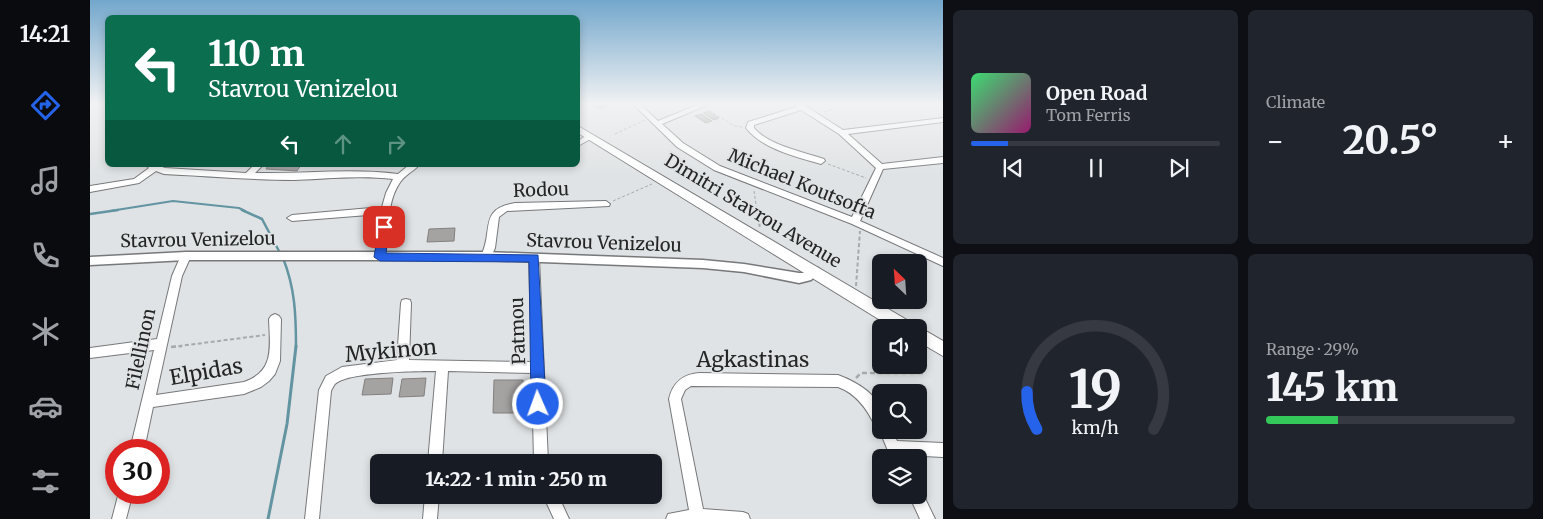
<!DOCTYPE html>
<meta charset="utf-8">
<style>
body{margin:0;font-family:Merriweather,serif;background:#20242c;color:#f1f3f6;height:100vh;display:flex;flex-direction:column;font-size:19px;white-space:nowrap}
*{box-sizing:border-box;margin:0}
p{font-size:16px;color:#9ea1a6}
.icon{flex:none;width:28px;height:28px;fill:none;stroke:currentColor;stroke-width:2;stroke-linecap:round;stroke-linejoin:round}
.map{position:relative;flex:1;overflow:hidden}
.details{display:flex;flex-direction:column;gap:10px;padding:10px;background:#0d0f14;width:600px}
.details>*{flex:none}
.top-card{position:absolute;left:15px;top:15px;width:475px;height:152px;border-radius:8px;box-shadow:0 2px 8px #0003;background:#0b6e4f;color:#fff;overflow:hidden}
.needle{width:32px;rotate:335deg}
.fabs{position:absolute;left:782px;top:254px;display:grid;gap:10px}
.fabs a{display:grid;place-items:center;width:55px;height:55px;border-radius:8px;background:#171b24;box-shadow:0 2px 8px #0003;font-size:25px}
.speed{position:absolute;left:15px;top:439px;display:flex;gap:10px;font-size:25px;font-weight:700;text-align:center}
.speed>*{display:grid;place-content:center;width:65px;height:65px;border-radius:50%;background:#171b24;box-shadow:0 2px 8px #0003;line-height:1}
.speed .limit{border:8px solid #d22;background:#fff;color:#111}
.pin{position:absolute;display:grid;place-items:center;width:42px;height:42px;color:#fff;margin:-21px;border-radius:10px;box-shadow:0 2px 8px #0006}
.me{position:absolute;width:55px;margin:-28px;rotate:358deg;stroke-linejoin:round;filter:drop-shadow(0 0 4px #0008)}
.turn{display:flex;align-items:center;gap:18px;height:105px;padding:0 20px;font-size:22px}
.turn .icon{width:65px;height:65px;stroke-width:2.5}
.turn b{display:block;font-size:35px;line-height:42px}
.lanes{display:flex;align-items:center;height:48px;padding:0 20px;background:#0003;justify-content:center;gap:25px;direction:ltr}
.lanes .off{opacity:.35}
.big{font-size:38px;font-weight:800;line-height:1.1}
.details .card{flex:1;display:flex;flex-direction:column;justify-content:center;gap:8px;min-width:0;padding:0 18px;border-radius:8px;background:#20242c}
.details .dial{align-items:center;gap:0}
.dial svg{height:130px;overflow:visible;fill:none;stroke:#363941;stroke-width:7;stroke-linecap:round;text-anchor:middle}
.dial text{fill:#f1f3f6;stroke:none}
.song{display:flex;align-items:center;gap:15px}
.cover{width:60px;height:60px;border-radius:8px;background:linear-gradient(135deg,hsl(140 70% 55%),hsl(320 70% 35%))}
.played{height:5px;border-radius:2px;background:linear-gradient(90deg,#2563eb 15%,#363941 15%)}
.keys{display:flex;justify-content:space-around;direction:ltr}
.heat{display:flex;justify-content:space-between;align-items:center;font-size:28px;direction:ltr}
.charge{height:8px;border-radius:4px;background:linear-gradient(90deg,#34c759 29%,#363941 0)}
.details .tiles{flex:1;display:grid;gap:10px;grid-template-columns:repeat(2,1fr)}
.trip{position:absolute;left:280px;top:454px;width:292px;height:50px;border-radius:8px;background:#171b24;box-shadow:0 2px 8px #0003;font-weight:800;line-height:50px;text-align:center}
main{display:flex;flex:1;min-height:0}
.dock{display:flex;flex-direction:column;width:90px;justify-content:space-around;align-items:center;background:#090b0e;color:#9ea1a6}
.dock .icon{width:35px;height:35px}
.dock .on{color:#2563eb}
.dock b{font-size:22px;color:#f1f3f6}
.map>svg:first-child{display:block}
</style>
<main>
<nav class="dock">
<b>14:21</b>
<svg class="icon on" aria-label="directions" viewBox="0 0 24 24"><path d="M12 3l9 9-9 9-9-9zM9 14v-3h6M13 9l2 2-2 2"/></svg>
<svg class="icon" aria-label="music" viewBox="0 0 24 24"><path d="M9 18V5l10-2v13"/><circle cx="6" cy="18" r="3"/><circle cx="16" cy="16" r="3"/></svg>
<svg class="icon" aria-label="phone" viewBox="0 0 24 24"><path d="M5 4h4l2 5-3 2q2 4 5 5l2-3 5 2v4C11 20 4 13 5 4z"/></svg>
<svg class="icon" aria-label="climate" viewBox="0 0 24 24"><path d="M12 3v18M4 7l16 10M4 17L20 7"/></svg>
<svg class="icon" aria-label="car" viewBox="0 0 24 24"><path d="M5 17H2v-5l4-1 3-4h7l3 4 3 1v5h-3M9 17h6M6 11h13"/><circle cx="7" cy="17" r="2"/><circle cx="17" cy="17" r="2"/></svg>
<svg class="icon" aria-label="filters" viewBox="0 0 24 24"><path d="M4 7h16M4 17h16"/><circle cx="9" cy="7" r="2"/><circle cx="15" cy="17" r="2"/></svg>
</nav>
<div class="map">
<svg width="853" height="519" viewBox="0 0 853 519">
<rect width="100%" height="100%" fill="#e0e3e5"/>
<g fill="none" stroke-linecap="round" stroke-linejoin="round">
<path stroke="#6394a2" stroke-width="2" d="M20 211 83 201 149 208 155 211"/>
<path stroke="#6394a2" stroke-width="2.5" d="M152 210 172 219 190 253
M0 214 28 210
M193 258C205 288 206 315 206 347"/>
<path stroke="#6394a2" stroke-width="3" d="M178 519 197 424 206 346"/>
</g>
<path fill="#a5a2a2" stroke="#83807f" d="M502 103H524L509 109Z
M619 111 629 118 624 120 613 113Z
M611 114 622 121 616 123 605 116Z
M178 165H211L207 171 176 169Z
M365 228 364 241 337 242 339 229Z
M303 378 301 394 272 395 275 379Z
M336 378 334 396 309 397 312 379Z
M404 380H433L434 392H437L438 413H403Z"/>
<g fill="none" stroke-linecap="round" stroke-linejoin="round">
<defs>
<path id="minor" d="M542 103H549L568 121 612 103H622L572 124 593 143 630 166 762 217 786 168 749 134 711 110 664 125V128C678 145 713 152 734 159L735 161 731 164C707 157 672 149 656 128L658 122 706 107 704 103H711L753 130 853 118V122L758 134 792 164 853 157V163L793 169 770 221 853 258V266L762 224 624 170 587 147Z
M497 135H500L504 137 488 146V141Z
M56 165H67L75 168 156 173 164 165H173L165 173C213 174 261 168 308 174L319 165H329C323 172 314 175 309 184 296 204 299 234 295 257L294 260H286L285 257 291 214 202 221 197 218 202 215 292 207 296 193 303 179C270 175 237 179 204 180 161 180 117 176 74 174L66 171 49 183 0 192V186L44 179 59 168Z
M516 201 520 204 519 206 417 211 409 217 405 248 400 259H392L391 256C404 230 388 209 425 203Z
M96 252 101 256 92 276 66 395 154 382C185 371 180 347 179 319L181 316 185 314 189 316 191 319 190 361 185 374 179 381 171 387 154 394 63 407 54 450H40L64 350 0 358V348L67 339 82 276 92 253Z
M444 254 448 255 449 258 458 462H444L442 373 358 371 352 462H338L346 371C327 371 257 372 245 384 244 385 242 389 241 391L229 519H215L229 390 236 376 252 367 307 360 311 303 312 300 316 299 320 300 321 303 319 360 442 362 439 258 440 255Z
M610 373 748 375C764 381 785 392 791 410 793 415 791 424 791 430H802L807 441 853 443V457L814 455 815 458H801L789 429 786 428C778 410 767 394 748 387L601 386 595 390 591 399 613 509 653 512 658 514 660 519H576L578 514 599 510 579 399C583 382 593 374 610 373Z
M829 489 831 490 845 519H830L819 495H829Z
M29 492H43L36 519H22Z
M335 495H349L347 519H333Z
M453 495H468L479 519H464Z"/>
<path id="tertiary" d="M96 252H396L613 260 654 264 709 273H714L724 267 728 268 730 271 721 280 709 283 654 272 613 268 396 260H96L0 265V257Z"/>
<path id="secondary" d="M488 126 822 323 824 328H803L488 133Z
M829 327 853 341V356L829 342Z"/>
</defs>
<use href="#minor" stroke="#76787a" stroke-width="2"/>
<use href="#tertiary" stroke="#76787a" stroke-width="3"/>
<use href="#secondary" stroke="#76787a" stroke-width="2"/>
<path stroke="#a7a9aa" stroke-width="1" stroke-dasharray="3 2" stroke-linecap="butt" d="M844 103 853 109
M619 110 644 126 652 127
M734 112 753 106
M525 134 555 120
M738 164 776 178
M664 191 667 211
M523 201 562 184"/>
<path stroke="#a7a9aa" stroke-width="2" stroke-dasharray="4 2.5" stroke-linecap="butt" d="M667 210 670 228
M766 286 770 231
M82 347 175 335"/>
<path stroke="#a7a9aa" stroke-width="2.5" stroke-dasharray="5 3" stroke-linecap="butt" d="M81 347 92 346
M766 378 771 373H833L836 352"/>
<use href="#minor" fill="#fff" fill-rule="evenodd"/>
<use href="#tertiary" fill="#fff" fill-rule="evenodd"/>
<use href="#secondary" fill="#fff" fill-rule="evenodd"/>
</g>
<linearGradient id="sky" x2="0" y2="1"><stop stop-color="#73a7cc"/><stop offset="0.59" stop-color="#f1f2f3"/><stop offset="1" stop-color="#f1f2f3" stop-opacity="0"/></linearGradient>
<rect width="853" height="176" fill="url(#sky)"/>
<path fill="#2563eb" stroke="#184099" d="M294 223 299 227 296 253 448 255 456 404 454 409 448 411 443 409 441 404 439 262 290 261 284 257 289 227Z"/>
<g text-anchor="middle" stroke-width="4" stroke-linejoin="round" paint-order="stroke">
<g font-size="18" fill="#242525" stroke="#e0e3e5">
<text transform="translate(712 184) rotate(22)" y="6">Michael Koutsofta</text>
<text transform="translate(451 190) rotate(-2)" y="6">Rodou</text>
<text transform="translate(663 211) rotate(31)" y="6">Dimitri Stavrou Avenue</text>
<text transform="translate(108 240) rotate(-1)" y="6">Stavrou Venizelou</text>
<text transform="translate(514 243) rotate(2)" y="6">Stavrou Venizelou</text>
<text transform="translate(428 331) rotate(-92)" y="6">Patmou</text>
<text transform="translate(51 349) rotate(-78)" y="6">Filellinon</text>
</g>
<g font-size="21" fill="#242525" stroke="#e0e3e5">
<text transform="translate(301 351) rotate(-5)" y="7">Mykinon</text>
<text x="663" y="367">Agkastinas</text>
<text transform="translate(116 372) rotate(-10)" y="7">Elpidas</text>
</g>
</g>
</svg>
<div class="fabs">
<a><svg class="needle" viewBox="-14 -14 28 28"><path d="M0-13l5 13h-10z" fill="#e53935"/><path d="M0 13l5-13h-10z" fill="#9ea1a6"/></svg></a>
<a><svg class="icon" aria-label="sound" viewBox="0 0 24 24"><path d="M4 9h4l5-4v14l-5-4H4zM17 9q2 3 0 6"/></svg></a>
<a><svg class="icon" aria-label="search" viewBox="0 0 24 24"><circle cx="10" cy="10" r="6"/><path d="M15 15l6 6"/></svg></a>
<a><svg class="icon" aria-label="layers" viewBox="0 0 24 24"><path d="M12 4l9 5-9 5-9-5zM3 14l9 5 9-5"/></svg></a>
</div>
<div class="speed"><div class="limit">30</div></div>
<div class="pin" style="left:294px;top:227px;background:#d93025"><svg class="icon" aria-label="arrive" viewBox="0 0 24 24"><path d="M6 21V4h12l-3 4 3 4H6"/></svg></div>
<svg class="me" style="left:448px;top:404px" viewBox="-20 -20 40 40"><circle r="17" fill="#2563eb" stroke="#fff" stroke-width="3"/><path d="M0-11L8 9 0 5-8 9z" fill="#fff"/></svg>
<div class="trip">14:22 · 1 min · 250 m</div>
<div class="top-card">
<div class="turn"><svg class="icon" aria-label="left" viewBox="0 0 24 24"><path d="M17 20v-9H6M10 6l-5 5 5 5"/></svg><div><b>110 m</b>Stavrou Venizelou</div></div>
<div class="lanes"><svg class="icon" aria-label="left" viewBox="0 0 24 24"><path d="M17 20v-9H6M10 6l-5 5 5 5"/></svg><svg class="icon off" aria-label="ahead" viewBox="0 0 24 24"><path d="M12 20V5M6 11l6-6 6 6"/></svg><svg class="icon off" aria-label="right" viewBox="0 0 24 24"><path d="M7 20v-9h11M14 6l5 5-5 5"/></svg></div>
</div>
</div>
<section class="details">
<div class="tiles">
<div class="card">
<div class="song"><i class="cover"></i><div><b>Open Road</b><p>Tom Ferris</p></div></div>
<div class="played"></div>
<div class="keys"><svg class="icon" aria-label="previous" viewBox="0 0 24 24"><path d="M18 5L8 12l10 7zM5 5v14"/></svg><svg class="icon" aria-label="pause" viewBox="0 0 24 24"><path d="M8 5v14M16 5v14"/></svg><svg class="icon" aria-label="next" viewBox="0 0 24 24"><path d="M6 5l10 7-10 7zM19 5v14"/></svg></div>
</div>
<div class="card"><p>Climate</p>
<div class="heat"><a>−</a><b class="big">20.5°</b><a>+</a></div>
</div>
<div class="card dial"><svg viewBox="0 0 100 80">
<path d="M14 69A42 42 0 1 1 86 69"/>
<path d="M14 69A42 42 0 0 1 8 46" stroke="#2563eb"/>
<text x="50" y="56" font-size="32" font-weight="700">19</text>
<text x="50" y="72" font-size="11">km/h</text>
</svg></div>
<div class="card"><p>Range · 29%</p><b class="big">145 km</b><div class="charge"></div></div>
</div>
</section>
</main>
